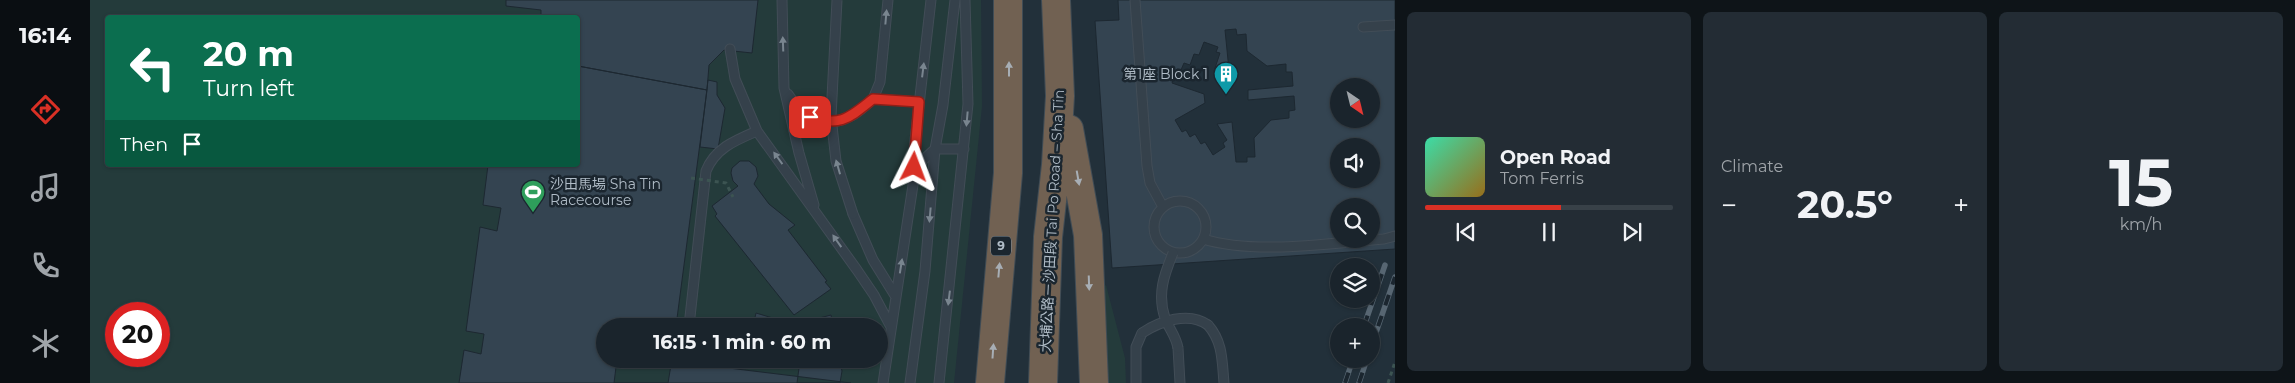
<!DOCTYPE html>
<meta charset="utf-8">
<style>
body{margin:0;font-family:Montserrat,"Noto Sans TC",sans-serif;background:#232c34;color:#f1f3f6;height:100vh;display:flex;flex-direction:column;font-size:19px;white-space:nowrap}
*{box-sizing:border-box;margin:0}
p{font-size:16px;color:#9fa4a9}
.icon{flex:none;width:28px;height:28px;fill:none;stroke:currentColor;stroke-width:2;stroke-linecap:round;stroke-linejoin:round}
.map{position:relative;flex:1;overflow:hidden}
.sheet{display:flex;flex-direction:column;gap:12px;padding:12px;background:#0e1418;width:900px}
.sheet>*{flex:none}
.banner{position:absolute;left:15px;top:15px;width:475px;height:152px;border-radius:5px;box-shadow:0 1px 4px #0004,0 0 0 1px #384148;background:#0b6e4f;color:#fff;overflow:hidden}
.needle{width:32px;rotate:145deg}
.tools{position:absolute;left:1240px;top:78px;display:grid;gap:10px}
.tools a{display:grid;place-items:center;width:50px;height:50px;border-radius:50%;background:#1a242c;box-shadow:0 1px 4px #0004,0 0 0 1px #384148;font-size:25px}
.speed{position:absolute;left:15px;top:302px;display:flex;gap:10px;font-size:25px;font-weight:700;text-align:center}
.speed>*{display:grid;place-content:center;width:65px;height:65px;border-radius:50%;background:#1a242c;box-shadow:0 1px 4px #0004,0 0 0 1px #384148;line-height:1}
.speed .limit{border:8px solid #d22;background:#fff;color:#111}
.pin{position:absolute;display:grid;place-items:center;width:42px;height:42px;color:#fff;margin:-21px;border-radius:10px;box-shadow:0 2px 8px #0006}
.me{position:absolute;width:55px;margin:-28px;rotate:3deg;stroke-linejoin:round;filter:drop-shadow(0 0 4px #0008)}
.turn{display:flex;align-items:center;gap:18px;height:105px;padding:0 15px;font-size:22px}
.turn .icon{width:65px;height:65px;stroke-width:2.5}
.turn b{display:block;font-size:35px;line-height:42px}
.then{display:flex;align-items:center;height:48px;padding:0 15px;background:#0003;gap:10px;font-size:19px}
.big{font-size:38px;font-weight:700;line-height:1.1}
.sheet .tile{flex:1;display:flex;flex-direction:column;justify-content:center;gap:8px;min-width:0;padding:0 18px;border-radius:8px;background:#232c34}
.sheet .dial{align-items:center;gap:0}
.dial b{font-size:65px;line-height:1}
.song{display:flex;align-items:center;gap:15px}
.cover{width:60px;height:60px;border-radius:8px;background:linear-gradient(135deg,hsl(160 70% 55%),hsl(40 70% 35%))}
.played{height:5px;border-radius:2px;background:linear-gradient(90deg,#d93025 55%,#384148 55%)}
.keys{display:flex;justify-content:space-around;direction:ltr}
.heat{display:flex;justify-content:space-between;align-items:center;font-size:28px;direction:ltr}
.sheet .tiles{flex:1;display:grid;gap:12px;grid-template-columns:repeat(3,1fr)}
.trip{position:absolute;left:506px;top:318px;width:292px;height:50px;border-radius:25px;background:#1a242c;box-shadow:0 1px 4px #0004,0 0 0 1px #384148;font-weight:700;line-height:50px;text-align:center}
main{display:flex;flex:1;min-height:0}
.tabs{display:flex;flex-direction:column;width:90px;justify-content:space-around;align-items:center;background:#0a0e12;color:#9fa4a9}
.tabs .icon{width:35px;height:35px}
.tabs .current{color:#d93025}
.tabs b{font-size:22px;color:#f1f3f6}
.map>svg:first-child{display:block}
</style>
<main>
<nav class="tabs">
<b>16:14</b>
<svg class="icon current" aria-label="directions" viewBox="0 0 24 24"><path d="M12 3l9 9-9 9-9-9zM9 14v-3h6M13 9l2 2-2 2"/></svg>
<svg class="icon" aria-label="music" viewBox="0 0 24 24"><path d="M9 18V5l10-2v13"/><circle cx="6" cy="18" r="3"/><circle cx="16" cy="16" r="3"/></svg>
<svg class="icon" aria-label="phone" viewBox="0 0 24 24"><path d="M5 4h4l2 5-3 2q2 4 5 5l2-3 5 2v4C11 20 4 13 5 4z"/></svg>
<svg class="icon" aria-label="climate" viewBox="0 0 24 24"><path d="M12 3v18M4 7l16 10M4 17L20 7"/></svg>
</nav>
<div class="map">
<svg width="1305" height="383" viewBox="0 0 1305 383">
<rect width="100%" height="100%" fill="#22303a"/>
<path fill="#243b3b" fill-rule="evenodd" d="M0 0H891L892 106 864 383H0ZM18 18H488V165H18ZM26 314H69V356H26ZM515 326H790V359H515Z
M1016 285 1035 358 1036 383H1006V290Z"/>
<path fill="#344451" stroke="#1d2831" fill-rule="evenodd" d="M416 0H668L662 53 634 50 619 65 617 90 488 66V18H451V10L416 6Z
M1028 0H1305V249L1022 268 1005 21 1029 20ZM1249 86H1281V119H1249ZM1249 146H1281V179H1249ZM1249 206H1281V239H1249Z
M1146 29 1147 35 1156 34 1157 51 1177 66 1196 64V72H1202L1203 86 1158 90V100L1204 96 1205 110 1199 111V118L1181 120 1164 138 1165 157H1157V162H1146L1142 122 1127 124 1137 140 1133 143 1135 147 1123 155 1115 142 1111 144 1105 134 1100 137 1096 130 1092 132 1085 120 1115 103 1114 94 1082 83 1087 69 1091 70 1094 63 1100 65 1104 54 1109 55 1114 42 1128 47 1126 52 1130 53 1124 71 1139 70 1135 30Z
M488 66 617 90 586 326H515V359H582L578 383H369L374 350 391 354 394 334 376 331 390 227 407 231 411 208 393 205 398 165H488Z
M618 80 627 82V95L635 108 628 149 610 147Z
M650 161H659L666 167 668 176 664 184 679 204 705 225 698 230 737 281 735 282 741 289 704 315 625 216 627 214 622 206 648 186 643 181 641 173 642 168Z
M666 313 686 319 688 326H663Z
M741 315 743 326H698Z
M527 359H565L761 383H524Z
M706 359H749L752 371 750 383H707L709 368Z"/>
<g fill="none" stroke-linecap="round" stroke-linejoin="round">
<defs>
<path id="service" d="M692 0 694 88 709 153 724 205
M1045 0 1057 166 1060 183 1073 207
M1273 27 1305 25
M640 49 645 79 667 131 767 270 784 295 801 327
M698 94C711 116 736 130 761 116 769 112 776 105 783 99L829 102
M783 99 790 82 798 0
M826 177 833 160 845 149H874
M1064 227a26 26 0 1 1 52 0a26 26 0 1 1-52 0Z
M763 214 783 260 806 297
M1113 239C1166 255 1239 243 1294 239L1305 236
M1118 325C1133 342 1132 361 1134 383
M599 326 616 171C625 148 646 140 667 131
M1088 348 1090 383
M793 383 823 185 824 149 841 0
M820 383 835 271 845 149 853 105 865 0
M849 383 878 104 875 0
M1046 383V347L1052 333"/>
<path id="motorway" d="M979 129 998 235 1004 383
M900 383 918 173V0
M953 383 958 237 966 165 970 96 966 0"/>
</defs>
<use href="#service" stroke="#424d57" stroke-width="11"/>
<use href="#motorway" stroke="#404c55" stroke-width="30"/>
<path stroke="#3c5452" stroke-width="3" stroke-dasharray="4 4" stroke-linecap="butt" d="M1298 383 1305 362"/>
<use href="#service" stroke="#35414b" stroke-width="9"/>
<use href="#motorway" stroke="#716152" stroke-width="28"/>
<defs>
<path id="rail" d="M1274 326 1295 265
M1281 347 1305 277
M1255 383 1263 359
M1269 383 1277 359"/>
</defs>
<use href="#rail" stroke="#576672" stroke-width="5.5"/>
<use href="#rail" stroke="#1b262f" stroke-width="4" stroke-dasharray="11" stroke-linecap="butt"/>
<defs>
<path id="service-bridge" d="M747 0 741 117 746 161 763 214
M1083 253C1074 275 1067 294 1075 318 1079 329 1086 336 1088 348
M1052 333C1070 321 1099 311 1118 325"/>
</defs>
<use href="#service-bridge" stroke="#424d57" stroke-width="11" stroke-linecap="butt"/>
<path stroke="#3c5452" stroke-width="3" stroke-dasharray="4 4" stroke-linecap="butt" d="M601 178 636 183 643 197"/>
<use href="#service-bridge" stroke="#35414b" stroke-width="9"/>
</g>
<defs><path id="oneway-solid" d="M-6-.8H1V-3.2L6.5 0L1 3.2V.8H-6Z" transform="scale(1.25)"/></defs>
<g fill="#79858f">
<use href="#oneway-solid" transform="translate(796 17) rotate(-85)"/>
<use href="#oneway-solid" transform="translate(693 44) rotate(-92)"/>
<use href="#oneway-solid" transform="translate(833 70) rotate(-83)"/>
<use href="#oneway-solid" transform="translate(877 119) rotate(95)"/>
<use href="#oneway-solid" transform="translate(688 158) rotate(-126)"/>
<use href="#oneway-solid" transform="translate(748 167) rotate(-106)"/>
<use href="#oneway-solid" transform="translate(840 215) rotate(95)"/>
<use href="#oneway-solid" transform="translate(747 241) rotate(-125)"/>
<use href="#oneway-solid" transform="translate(811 266) rotate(-81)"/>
<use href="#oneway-solid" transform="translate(859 298) rotate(97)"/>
</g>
<g fill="#a7aeb5">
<use href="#oneway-solid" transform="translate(919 69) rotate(-90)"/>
<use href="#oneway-solid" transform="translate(988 178) rotate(80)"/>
<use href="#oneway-solid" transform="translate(909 270) rotate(-85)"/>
<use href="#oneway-solid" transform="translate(999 283) rotate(88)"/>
<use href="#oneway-solid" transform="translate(903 351) rotate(-86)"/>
</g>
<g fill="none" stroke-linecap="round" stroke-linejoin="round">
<defs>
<path id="route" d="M720 117C751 127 759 118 783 99L829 102 824 167"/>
</defs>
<use href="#route" stroke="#8d1f18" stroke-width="12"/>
<use href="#route" stroke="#d93025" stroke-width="9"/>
</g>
<defs>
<symbol id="building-pin" viewBox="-11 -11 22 30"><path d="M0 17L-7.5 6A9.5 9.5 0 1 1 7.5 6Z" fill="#0f9aa8" stroke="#1b262f"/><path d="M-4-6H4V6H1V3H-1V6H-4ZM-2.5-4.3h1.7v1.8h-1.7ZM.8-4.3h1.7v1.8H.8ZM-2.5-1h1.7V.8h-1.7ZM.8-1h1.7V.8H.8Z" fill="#fff"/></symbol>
<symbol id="stadium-pin" viewBox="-11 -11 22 30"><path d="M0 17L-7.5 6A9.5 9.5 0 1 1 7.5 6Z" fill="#2e9e5b" stroke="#1b262f"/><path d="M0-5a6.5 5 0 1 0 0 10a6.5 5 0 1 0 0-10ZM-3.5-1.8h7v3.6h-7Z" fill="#fff"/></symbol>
</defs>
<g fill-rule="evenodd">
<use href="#building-pin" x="1122" y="60" width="28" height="38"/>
<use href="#stadium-pin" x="429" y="178" width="28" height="38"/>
</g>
<g text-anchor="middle" stroke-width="5" stroke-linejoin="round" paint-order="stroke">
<rect fill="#1b262f" stroke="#838f99" stroke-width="1" x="901" y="236.5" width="20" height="19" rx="4"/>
<g font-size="12" font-weight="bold" fill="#b0bcc7">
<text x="911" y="250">9</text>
</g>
<g font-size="14" fill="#b0bcc7" stroke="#1b262f" text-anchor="end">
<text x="1118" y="79">第1座 Block 1</text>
<text x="460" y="189" text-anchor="start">沙田馬場 Sha Tin<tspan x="460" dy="16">Racecourse</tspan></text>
</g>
<g font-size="14" fill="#b0bcc7" stroke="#1b262f">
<text transform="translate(962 221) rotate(-87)" y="5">大埔公路－沙田段 Tai Po Road – Sha Tin</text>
</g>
</g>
</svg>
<div class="tools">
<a><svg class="needle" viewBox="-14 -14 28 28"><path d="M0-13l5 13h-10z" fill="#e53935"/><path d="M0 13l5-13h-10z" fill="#9fa4a9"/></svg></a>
<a><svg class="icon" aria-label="sound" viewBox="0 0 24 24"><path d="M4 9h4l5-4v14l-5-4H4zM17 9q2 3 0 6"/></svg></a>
<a><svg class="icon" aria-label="search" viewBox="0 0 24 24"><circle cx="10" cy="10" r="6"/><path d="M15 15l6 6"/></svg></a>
<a><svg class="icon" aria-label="layers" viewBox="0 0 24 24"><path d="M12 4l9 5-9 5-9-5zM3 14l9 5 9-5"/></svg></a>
<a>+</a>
</div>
<div class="speed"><div class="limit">20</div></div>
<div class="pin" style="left:720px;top:117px;background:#d93025"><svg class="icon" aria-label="arrive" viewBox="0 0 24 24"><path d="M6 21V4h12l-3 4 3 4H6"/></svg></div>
<svg class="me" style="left:824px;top:167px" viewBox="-20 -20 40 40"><path d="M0-17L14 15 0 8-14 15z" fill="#d93025" stroke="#fff" stroke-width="4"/></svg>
<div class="trip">16:15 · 1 min · 60 m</div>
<div class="banner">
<div class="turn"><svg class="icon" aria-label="left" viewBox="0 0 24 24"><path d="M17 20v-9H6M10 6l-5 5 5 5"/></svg><div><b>20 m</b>Turn left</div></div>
<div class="then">Then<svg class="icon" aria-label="arrive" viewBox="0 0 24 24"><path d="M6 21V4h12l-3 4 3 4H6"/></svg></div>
</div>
</div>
<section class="sheet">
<div class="tiles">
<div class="tile">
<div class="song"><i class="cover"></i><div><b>Open Road</b><p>Tom Ferris</p></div></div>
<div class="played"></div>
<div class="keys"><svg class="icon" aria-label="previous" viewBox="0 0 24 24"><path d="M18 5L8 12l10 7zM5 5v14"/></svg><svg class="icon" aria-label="pause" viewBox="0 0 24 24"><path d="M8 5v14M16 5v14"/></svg><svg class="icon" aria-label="next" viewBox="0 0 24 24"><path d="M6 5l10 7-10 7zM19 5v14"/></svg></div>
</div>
<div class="tile"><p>Climate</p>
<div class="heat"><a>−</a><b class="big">20.5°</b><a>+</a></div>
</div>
<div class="tile dial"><b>15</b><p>km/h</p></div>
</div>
</section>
</main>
